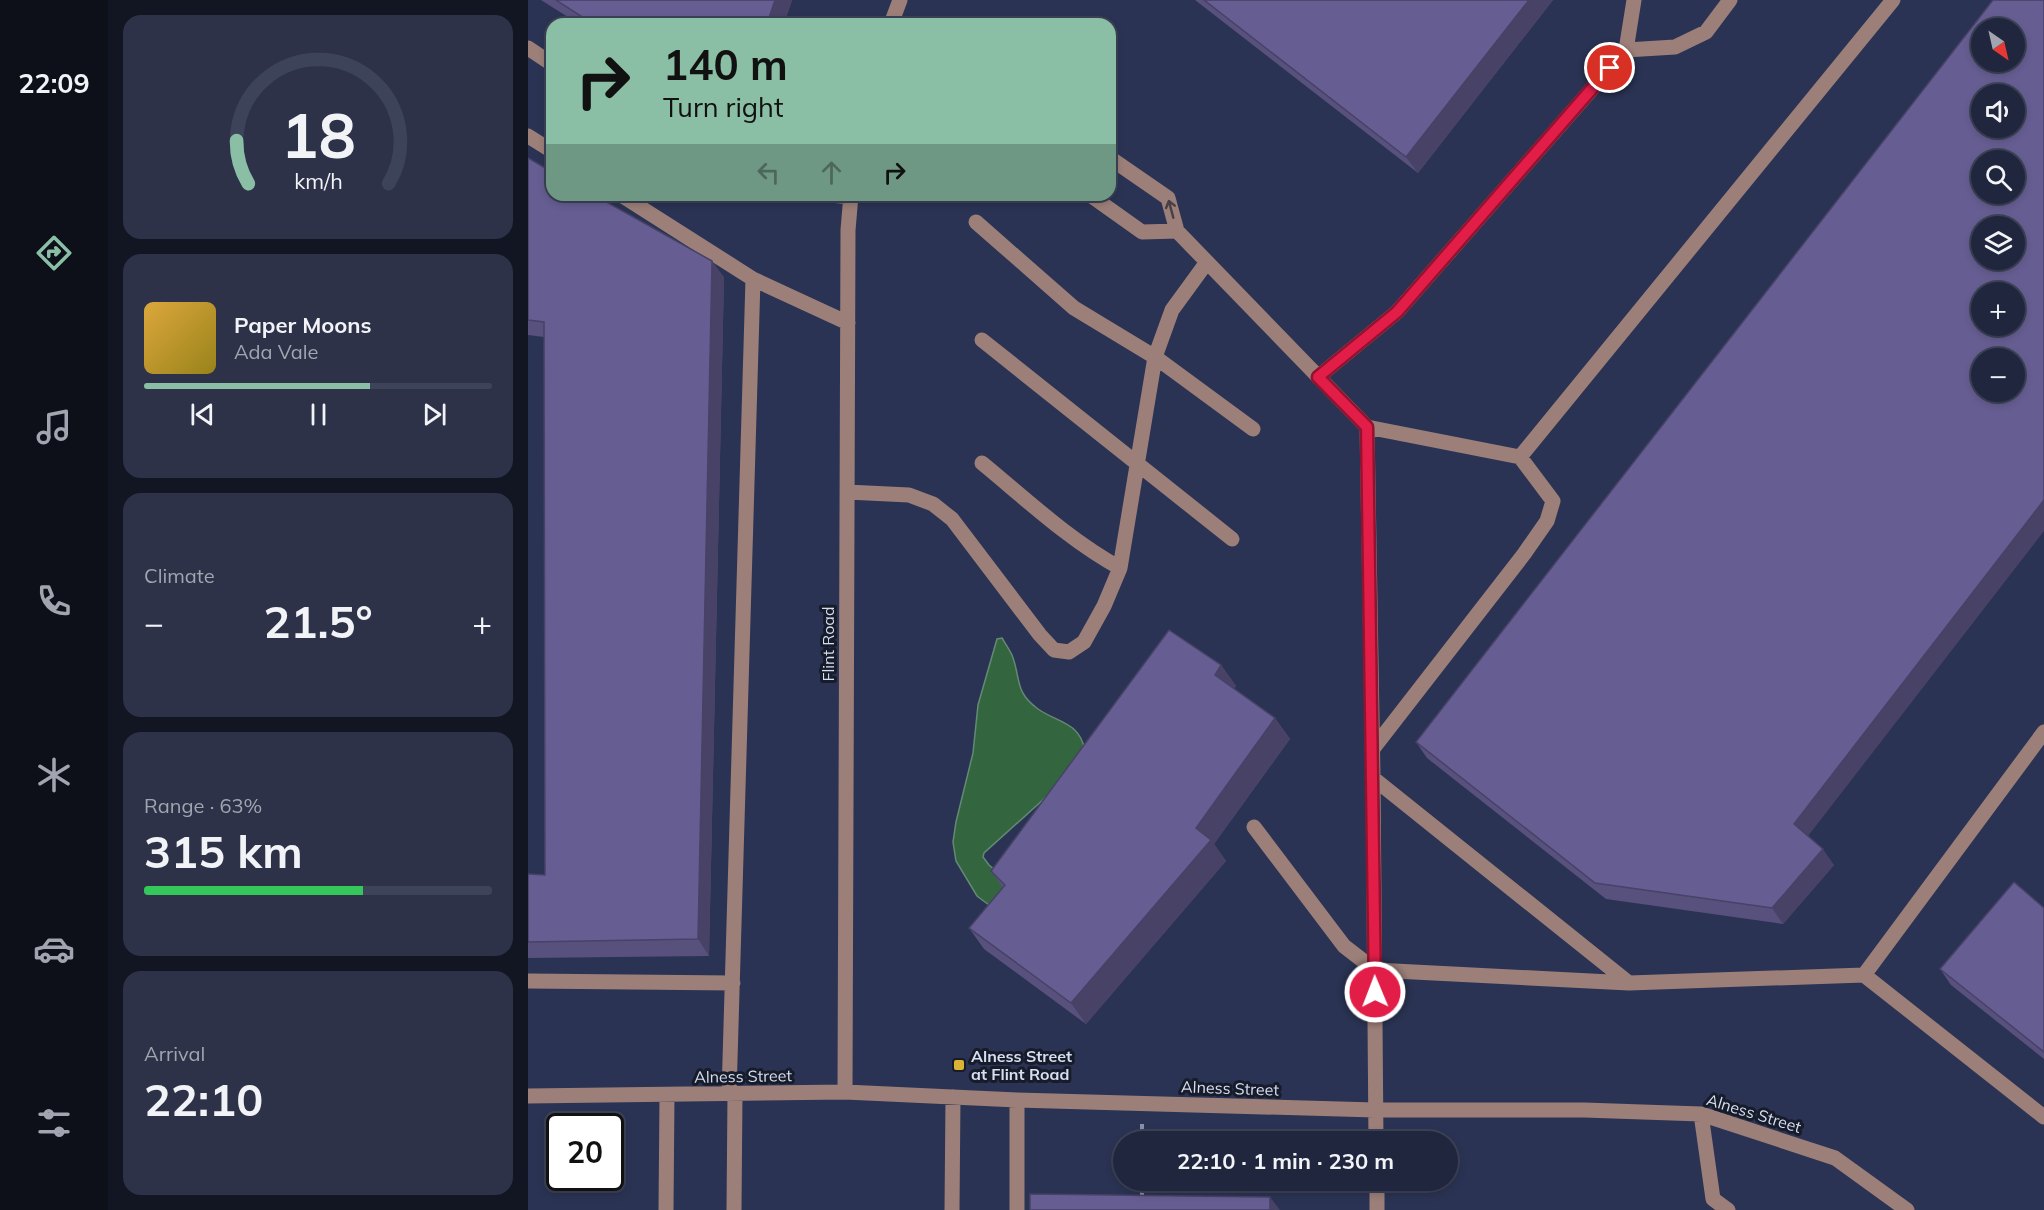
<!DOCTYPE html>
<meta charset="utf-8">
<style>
body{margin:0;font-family:Mulish,sans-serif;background:#2d3249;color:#f1f3f6;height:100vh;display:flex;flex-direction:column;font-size:22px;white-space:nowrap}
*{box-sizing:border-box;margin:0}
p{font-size:20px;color:#a2a5b0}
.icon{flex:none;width:33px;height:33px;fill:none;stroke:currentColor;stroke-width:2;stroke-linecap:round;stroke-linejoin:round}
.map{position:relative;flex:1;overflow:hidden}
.panel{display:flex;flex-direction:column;gap:15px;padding:15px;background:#121522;width:420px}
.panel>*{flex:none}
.banner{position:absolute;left:18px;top:18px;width:570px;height:183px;border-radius:18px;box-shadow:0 3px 9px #0003,0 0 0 2px #3d4358;background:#8abfa5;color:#111;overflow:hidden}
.needle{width:39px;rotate:146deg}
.controls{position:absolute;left:1443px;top:18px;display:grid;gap:12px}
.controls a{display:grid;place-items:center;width:54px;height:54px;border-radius:50%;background:#20263e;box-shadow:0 3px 9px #0003,0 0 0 2px #3d4358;font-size:30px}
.speed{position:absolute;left:18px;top:1113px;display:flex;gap:12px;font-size:30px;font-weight:700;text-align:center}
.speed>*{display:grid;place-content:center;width:78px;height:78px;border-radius:50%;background:#20263e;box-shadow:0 3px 9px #0003,0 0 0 2px #3d4358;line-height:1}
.speed .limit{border:3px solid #111;border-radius:9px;background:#fff;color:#111}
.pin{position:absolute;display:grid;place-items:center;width:51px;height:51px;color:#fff;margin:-26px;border:3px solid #fff;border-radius:50%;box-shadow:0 2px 6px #0007}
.me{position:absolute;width:66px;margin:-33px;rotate:359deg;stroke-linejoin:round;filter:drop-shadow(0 0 4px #0008)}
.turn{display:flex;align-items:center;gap:21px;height:126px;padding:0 18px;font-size:27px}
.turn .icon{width:78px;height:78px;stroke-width:2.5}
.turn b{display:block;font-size:42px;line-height:51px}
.lanes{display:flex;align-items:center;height:57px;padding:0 18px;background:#0003;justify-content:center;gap:30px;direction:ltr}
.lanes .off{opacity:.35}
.big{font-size:45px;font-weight:700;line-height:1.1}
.panel .widget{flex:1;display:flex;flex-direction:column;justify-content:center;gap:9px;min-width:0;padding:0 21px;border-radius:18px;background:#2d3249}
.panel .dial{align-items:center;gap:0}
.dial svg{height:156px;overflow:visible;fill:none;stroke:#3d4358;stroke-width:7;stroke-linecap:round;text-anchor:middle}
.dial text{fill:#f1f3f6;stroke:none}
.song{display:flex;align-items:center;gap:18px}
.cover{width:72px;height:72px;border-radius:9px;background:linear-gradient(135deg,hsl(40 70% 55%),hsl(50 70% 35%))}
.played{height:6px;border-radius:3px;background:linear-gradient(90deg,#8abfa5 65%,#3d4358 65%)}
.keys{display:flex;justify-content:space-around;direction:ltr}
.heat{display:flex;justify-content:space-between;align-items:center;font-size:33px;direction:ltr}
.charge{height:9px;border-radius:4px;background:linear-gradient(90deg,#34c759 63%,#3d4358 0)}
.trip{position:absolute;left:585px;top:1131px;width:345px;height:60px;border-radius:30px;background:#20263e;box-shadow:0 3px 9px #0003,0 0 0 2px #3d4358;font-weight:700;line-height:60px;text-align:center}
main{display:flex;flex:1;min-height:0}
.menu{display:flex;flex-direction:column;width:108px;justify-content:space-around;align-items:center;background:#0d0f19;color:#a2a5b0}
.menu .icon{width:42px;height:42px}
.menu .active{color:#8abfa5}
.menu b{font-size:27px;color:#f1f3f6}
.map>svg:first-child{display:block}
</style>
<main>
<nav class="menu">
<b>22:09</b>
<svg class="icon active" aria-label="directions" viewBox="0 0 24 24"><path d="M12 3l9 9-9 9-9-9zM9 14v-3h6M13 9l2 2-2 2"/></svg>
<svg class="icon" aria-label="music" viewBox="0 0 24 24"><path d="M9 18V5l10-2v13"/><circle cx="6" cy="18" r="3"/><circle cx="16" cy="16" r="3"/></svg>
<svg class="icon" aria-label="phone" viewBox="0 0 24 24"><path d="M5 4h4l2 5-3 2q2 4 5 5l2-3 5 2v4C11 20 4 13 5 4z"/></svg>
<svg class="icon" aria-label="climate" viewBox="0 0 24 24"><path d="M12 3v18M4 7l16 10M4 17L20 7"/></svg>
<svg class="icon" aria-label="car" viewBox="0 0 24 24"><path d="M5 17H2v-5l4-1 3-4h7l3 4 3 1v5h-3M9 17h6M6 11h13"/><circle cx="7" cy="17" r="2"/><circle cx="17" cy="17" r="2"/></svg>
<svg class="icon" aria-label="filters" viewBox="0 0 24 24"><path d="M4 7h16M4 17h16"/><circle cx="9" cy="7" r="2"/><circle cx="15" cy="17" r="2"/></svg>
</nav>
<section class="panel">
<div class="widget dial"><svg viewBox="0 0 100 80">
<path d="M14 69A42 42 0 1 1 86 69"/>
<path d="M14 69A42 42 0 0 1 8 47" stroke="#8abfa5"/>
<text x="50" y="56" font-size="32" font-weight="700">18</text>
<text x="50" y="72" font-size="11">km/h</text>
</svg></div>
<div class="widget">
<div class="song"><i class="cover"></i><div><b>Paper Moons</b><p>Ada Vale</p></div></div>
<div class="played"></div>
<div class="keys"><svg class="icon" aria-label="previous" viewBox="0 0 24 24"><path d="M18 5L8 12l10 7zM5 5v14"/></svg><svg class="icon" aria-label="pause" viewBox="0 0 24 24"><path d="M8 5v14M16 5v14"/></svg><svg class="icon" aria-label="next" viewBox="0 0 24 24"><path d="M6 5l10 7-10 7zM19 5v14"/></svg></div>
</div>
<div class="widget"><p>Climate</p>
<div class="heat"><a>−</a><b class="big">21.5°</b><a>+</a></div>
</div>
<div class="widget"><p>Range · 63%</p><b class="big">315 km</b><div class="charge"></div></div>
<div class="widget"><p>Arrival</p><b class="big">22:10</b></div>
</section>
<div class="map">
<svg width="1516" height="1210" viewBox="0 0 1516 1210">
<rect width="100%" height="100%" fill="#2a3353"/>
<path fill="#33653f" stroke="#648975" stroke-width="1.5" d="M474 638C477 643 481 649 484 655 493 678 486 692 510 709 530 723 552 722 557 751L517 798 456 853 455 857 461 865 494 893 461 905 449 896 428 861 425 842 428 822 445 753 450 705 469 639Z"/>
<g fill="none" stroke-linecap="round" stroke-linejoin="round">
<path stroke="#878fa8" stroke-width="4" stroke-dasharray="6 3" stroke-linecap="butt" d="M614 1124V1142
M614 1180V1200"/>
<path stroke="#9c7f79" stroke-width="15" d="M363 24 372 0
M0 48 24 64
M1098 50 1147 47 1178 32 1202 0
M0 136 24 151
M93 195 225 279 201 1094
M303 195 323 197
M562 195 614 232 649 231 640 198 582 158
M448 222 546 308 627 357 725 429
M649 231 839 427 845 778 848 1142
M225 279 320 323
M454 340 704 539
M790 377 869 312 1098 50 1106 0
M839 427 992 457 1365 0
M454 463C499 500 541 540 592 568
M319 492 381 495 405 504 424 519 512 635 526 650 541 652 556 642 576 606 592 568 627 357 644 310 679 262
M844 750 996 554 1019 521 1025 501 992 457
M845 778 1101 983
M726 827 816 946 847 970 1101 983 1336 975 1516 732
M1336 975 1516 1117
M0 981 205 983
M317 1092 320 230 323 195
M0 1096 317 1092 489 1100 847 1110H1056L1173 1114 1307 1158 1379 1210
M1173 1114 1185 1199 1200 1210
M138 1210 139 1095
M206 1210 207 1094
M424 1210 425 1097
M489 1210V1100
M849 1210V1180"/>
</g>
<path fill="#58517e" d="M13 0H264L256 24H51Z
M667 0H1025L890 173Z
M0 158 196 277 181 956 0 958V874L17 875 16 337 0 335Z
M693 665 708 686 706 689 747 718 762 739 686 844 698 861 558 1024 456 949 441 928 475 888 463 871Z
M888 742 1280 836 1306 865 1255 924 1078 899 899 758Z
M1516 908V1059L1423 985 1412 969Z"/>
<path fill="#474266" d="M247 0H264L256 24H239Z
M1001 0H1025L890 173 878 157Z
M184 261 196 277 181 956 170 939Z
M1516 500V531L1277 840 1266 824Z
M693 665 708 686 702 696 687 675Z
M747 718 762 739 686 844 698 861 558 1024 543 1003Z
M1295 849 1306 865 1255 924 1244 908Z
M742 1197 752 1210H742Z"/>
<path fill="#665e92" stroke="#474266" stroke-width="1.5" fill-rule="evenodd" d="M28 0H247L239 24H65Z
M676 0H1001L878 157Z
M1465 0H1516V500L1266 824 1295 849 1244 908 1067 883 888 742ZM1454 28H1486V62H1454ZM1454 94H1486V128H1454ZM1454 160H1486V194H1454ZM1454 226H1486V260H1454ZM1454 292H1486V326H1454ZM1454 358H1486V392H1454Z
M0 158 24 172V195H66L184 261 170 939 0 942V874L17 875 16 322 0 320Z
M641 630 693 665 687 675 747 718 668 828 683 840 543 1003 441 928 477 885 463 871Z
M1486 882 1516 908V1052L1412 969Z
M502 1194 742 1197V1210H502Z"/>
<defs><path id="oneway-shaft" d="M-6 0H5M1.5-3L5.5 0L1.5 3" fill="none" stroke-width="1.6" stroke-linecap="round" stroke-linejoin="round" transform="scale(1.5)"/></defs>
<use stroke="#463f46" href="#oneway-shaft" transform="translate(643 209) rotate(-105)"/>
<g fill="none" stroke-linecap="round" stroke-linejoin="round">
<defs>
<path id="route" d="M847 992 839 427 790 377 869 312 1082 68"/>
</defs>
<use href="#route" stroke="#92132f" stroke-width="15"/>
<use href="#route" stroke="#e11d48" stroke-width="10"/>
</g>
<rect fill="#dbb233" stroke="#171c2a" stroke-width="2" x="425" y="1059" width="12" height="12" rx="3"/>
<g text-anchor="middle" stroke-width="6" stroke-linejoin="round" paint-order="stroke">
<g font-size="16" fill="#d7def2" stroke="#171c2a">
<text transform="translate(300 644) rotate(-90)" y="6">Flint Road</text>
<text transform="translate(215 1076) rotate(-1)" y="6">Alness Street</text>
<text transform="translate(702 1088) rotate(2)" y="6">Alness Street</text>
<text transform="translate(1226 1113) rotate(17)" y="6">Alness Street</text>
</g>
<g font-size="16" font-weight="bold" fill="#d7def2" stroke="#171c2a" text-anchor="start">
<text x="443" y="1062">Alness Street<tspan x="443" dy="18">at Flint Road</tspan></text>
</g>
</g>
</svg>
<div class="controls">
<a><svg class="needle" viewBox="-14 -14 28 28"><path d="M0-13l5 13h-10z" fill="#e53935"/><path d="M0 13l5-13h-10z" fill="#a2a5b0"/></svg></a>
<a><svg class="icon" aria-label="sound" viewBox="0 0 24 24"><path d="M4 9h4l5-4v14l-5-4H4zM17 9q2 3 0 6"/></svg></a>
<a><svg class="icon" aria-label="search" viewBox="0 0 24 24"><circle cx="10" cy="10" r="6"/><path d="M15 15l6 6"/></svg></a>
<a><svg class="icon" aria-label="layers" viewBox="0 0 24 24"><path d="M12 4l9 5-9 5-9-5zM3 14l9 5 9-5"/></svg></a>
<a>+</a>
<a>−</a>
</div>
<div class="speed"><div class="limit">20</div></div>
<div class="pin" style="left:1082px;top:68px;background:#d93025"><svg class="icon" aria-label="arrive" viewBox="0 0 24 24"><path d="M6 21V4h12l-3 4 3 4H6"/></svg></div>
<svg class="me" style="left:847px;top:992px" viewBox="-20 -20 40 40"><circle r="17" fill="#e11d48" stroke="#fff" stroke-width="3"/><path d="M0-11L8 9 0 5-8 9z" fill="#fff"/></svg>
<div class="trip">22:10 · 1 min · 230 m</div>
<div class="banner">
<div class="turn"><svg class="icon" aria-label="right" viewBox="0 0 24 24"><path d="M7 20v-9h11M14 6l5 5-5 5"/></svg><div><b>140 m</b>Turn right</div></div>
<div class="lanes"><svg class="icon off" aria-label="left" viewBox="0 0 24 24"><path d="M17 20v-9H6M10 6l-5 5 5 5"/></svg><svg class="icon off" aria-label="ahead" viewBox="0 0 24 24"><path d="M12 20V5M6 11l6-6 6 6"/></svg><svg class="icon" aria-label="right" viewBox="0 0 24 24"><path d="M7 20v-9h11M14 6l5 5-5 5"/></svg></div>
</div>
</div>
</main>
